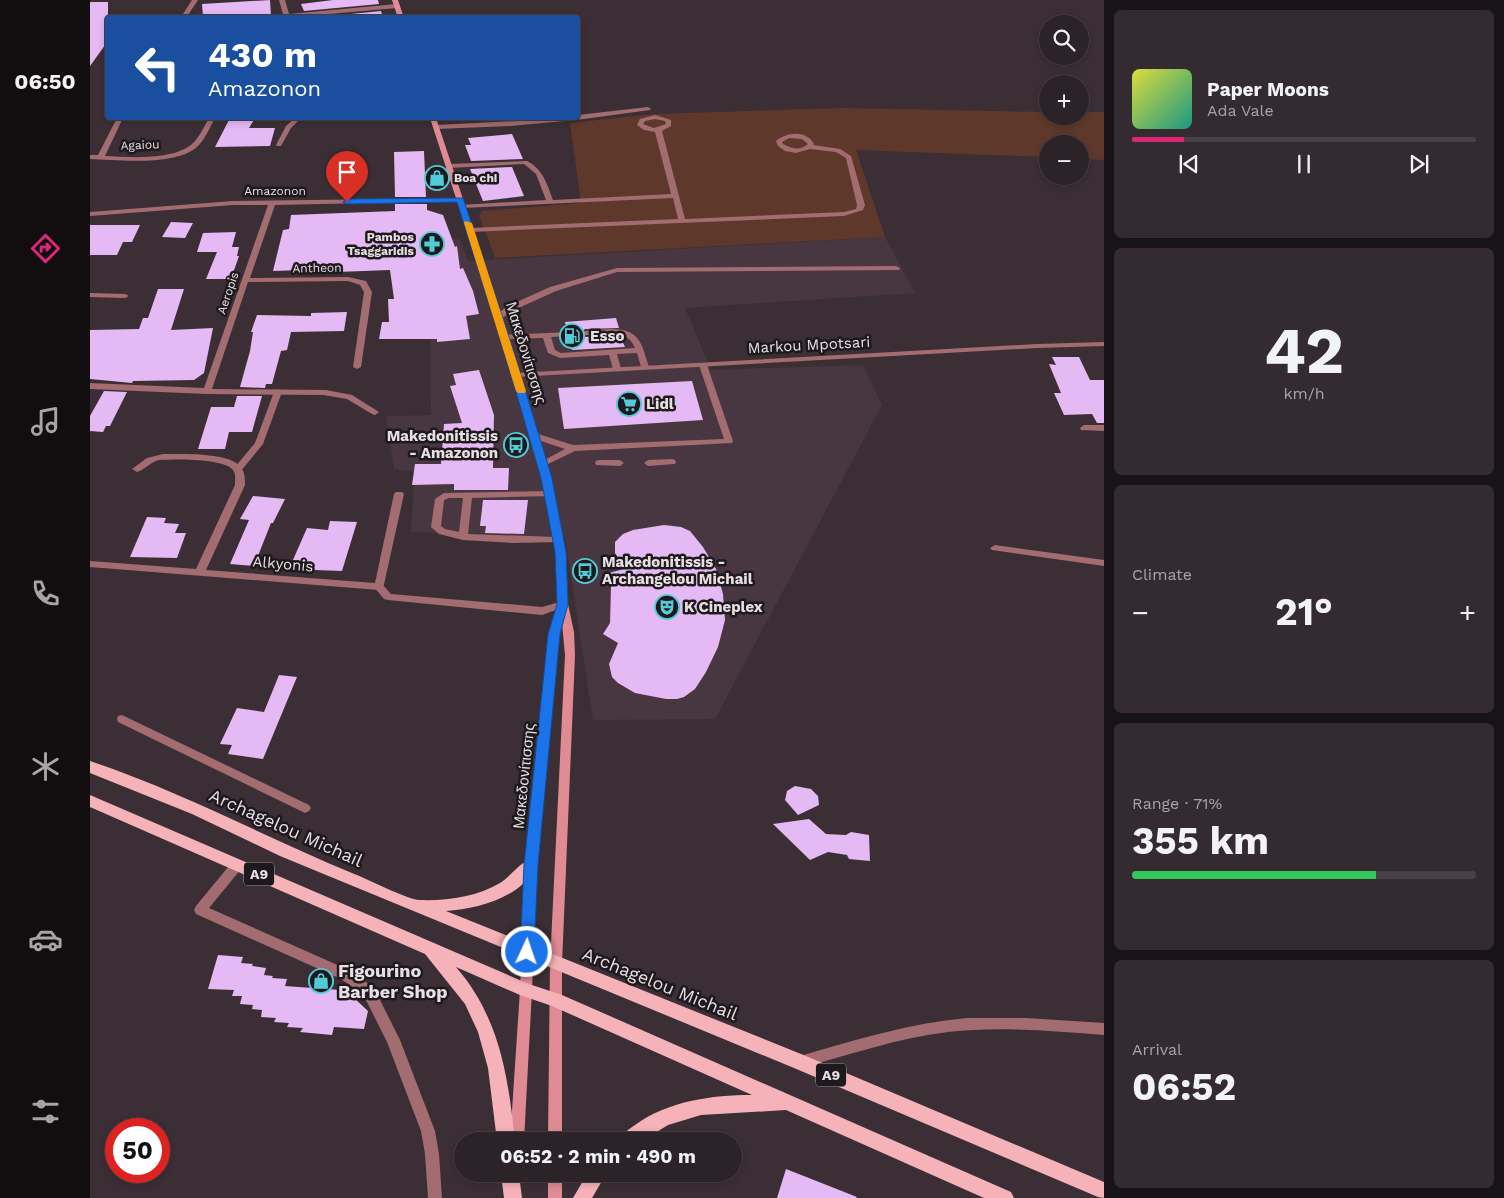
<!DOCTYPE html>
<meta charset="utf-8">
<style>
body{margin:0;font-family:"Work Sans",sans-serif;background:#342b30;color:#f1f3f6;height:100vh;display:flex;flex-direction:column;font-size:19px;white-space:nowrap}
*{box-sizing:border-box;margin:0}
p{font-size:16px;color:#a6a4a8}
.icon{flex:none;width:28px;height:28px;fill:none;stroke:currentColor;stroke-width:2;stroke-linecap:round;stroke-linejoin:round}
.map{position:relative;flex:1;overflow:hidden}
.side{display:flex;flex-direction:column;gap:10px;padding:10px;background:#181316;width:400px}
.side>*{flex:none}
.guide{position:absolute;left:15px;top:15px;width:475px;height:105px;border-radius:5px;box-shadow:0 2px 8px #0003,0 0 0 1px #484045;background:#1a4fa0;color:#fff;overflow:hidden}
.tools{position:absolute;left:949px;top:15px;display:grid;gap:10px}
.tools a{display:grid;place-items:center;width:50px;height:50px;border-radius:50%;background:#2c2328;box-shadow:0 2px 8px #0003,0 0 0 1px #484045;font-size:25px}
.speed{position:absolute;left:15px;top:1118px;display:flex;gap:10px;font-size:25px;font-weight:700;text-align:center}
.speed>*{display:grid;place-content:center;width:65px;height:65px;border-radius:50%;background:#2c2328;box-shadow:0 2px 8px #0003,0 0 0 1px #484045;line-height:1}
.speed .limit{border:8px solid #d22;background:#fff;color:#111}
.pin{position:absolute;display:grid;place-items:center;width:42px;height:42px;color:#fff;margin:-51px -21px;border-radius:50% 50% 50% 0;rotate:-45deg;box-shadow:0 0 5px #0007}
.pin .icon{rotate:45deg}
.me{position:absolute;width:55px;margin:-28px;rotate:3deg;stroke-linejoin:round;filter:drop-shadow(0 0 4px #0008)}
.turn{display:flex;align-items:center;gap:18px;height:105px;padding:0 20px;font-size:22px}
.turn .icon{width:65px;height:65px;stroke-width:2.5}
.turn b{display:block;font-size:35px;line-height:42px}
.big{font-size:38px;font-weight:700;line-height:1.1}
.side .card{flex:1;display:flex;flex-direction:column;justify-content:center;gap:8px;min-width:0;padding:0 18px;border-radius:8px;background:#342b30}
.side .dial{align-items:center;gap:0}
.dial b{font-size:65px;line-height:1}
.song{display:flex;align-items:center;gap:15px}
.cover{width:60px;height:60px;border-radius:8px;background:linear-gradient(135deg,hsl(60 70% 55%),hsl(170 70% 35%))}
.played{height:5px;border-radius:2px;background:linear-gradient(90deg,#db2777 15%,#484045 15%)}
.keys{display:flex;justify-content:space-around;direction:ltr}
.heat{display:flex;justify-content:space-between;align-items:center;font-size:28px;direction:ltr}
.charge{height:8px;border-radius:4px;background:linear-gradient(90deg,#34c759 71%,#484045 0)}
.trip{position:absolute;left:364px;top:1132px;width:288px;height:50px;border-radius:25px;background:#2c2328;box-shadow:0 2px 8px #0003,0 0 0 1px #484045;font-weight:700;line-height:50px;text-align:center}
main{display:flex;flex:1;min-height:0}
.menu{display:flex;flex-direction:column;width:90px;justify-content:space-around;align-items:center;background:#120e10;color:#a6a4a8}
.menu .icon{width:35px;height:35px}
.menu .current{color:#db2777}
.menu b{font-size:22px;color:#f1f3f6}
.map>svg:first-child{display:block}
</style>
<main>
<nav class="menu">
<b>06:50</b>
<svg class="icon current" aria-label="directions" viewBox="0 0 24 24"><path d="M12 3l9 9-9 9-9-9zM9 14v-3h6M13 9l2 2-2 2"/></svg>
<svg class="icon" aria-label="music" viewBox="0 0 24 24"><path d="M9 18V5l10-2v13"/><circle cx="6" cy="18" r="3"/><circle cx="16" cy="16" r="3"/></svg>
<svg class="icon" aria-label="phone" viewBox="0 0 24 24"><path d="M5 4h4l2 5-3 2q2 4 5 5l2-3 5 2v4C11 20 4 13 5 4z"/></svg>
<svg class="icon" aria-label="climate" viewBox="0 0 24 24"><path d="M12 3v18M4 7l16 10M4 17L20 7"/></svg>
<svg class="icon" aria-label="car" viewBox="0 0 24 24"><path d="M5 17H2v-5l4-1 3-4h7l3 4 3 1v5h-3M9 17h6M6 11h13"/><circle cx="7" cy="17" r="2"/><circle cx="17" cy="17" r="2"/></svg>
<svg class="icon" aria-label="filters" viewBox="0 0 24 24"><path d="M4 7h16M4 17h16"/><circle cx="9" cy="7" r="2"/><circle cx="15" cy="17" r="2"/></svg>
</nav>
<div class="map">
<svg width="1014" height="1198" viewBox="0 0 1014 1198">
<rect width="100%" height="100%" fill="#3b2f35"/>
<path fill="#483640" d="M795 237 825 293 595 308 621 370 773 365 792 405 625 719 503 720 475 537 321 532 325 472 304 469 296 416 341 415 340 265 313 241 370 239 378 261Z"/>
<path fill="#5e382b" d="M752 108 957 112 958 116H990V112H1014V160L990 159V144H958L957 157 766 150 795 237 405 258 389 215 392 211 491 203 480 123 564 114Z"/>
<path fill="#e5b9f4" d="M180 0 181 16 113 17 112 4Z
M243 0H288L289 4 214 11 211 4Z
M0 2H18V41L0 66Z
M291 11 293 18H221Z
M140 118H165L159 128H185L180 146 125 147Z
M422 134 433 159 381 161 375 145H381L378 138Z
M334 151 336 197H305L304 152Z
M422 167 434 196 393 201 380 169Z
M305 204H337V210L353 215 365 247 367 246 370 269 373 268 383 291 389 314 376 316 380 339 347 342V339H289L292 322H299L298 299H304L300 270 247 272V269L183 271 193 230 199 229 201 215 305 211Z
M81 222 103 223 95 238 72 237Z
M0 225H50L42 242H33L27 255H0Z
M146 232 142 247H149L147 256H149L141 279H116L127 252H107L113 233Z
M68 289H94L81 330 123 328 114 373 104 380 43 381 42 383 0 379V330L49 329 53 318H58Z
M257 312 254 331 201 332 197 350 191 351 182 384H176L175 388 150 387 160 351 163 332H161L167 315 221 316V313Z
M526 318 529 328 495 329 489 334 495 337 530 336 535 347 482 350 479 338 484 333 481 330H477L475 322Z
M962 357H989L1000 380H1014V423H1007L1002 414 974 415 964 393H971L959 364 966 365Z
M389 370 404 415 403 468H419L418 490H364V484L322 485 325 464H351L354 424 372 423 360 386 366 385 363 374Z
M602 381 613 420 474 429 468 388Z
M14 391 37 392 20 426H16L13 432 0 431V416Z
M147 396H172L162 432H139L135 449H108L121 407H144Z
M163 496 195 499 183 523H181L164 566 140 564 159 520 150 519Z
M393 500H438L434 534 395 533 396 526H390Z
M57 517 76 518 74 523 89 524 85 533H96L87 558 40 557Z
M240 521 267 522 252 571 199 569 217 528 238 530Z
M574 525 591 527 600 531 613 547 626 569 633 594 635 620 628 647 616 672 605 689 594 697 587 699H576L545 693 528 683 522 677 519 664 528 643 513 634 520 623 521 586 515 574 534 569 525 553V542L533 534 543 530Z
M189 675 207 677 173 759 138 754 142 745 130 744 147 708 174 712Z
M705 786 721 789 728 796 729 805 708 815 695 800 697 791Z
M719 819 736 834 756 835 761 832 779 835 780 861 759 859 757 855 738 852 720 860 683 824Z
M128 955 153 957 151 963 163 964 162 966 176 968 174 975 183 976 182 978 197 979 195 986 250 990 261 1000 264 998 278 1011 274 1029 244 1027 242 1035 210 1032 213 1028 197 1027 199 1023 184 1022 186 1018 171 1017 172 1010 162 1009 163 1005 150 1004 152 996H142L144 990 118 989Z
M696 1169 767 1197 766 1198H687Z"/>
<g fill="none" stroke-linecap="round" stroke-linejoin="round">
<path fill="#a26c71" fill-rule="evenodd" d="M565 115 581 120V126L572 131 595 219 754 212 766 209 767 205 756 158 746 152 720 149 706 153 695 151 688 146 686 141C697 132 716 130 724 144L723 145 750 149 761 156 775 205 773 210 754 216 380 232 376 230 380 228 588 219 583 198 372 208 368 206 370 205 456 200 446 174 434 164 359 168 356 166 359 164 437 161C453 169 457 184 463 200L581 194 565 132 554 130 547 125 550 119ZM565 119 575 121 576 124 564 128 553 124 555 121ZM699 138 712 139 718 144C710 151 702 149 693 144L692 142Z
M806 266 810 268 809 270 527 272 466 291 422 311 411 319H405L404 317 416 307 460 287 527 268Z
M520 329C550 329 551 342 559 367L558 369H552L551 367 547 353 527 354 531 369 527 371 523 369 519 355 470 358 458 353 453 338 415 339 411 337 415 335 481 332 482 334 478 336 461 337 465 350 471 353 545 348C537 327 513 335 495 335L491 333 495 331Z
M610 363H616L617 365 643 441 642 443 485 451 456 465H450L449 463 475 449 442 438 441 436 445 433 483 445 634 439 609 365Z
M188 389 192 392 173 444 151 471H145L143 469 145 467 165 443 184 392Z
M236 390 262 395 289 412 285 415 282 414 257 399 233 395 232 393Z
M582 459 585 460 586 462 585 464 558 466 554 463 558 460Z
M509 460H530L534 463 530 466 506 465 505 463 506 461Z
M460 491 463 492 465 494 463 496 382 498 378 534 469 537 474 540 472 542 423 543 373 540 349 534 341 527 345 499 354 493ZM359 498H373L369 532 355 529 351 526 354 500Z
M289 584 293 585 301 594 452 607 473 601 478 604 477 606 452 615 298 600 294 599 284 587Z
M147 860 151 861 153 865 151 869 119 908 261 971 274 980 286 992 310 1040 345 1131 349 1154 352 1198H338L335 1154 331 1131 297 1042 276 1000 264 988 251 979 106 914 104 910 106 906 143 861Z"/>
<path fill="#a26c71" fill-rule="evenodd" d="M102 0H108L98 15H94L93 14Z
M189 0H195L199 14 307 4 310 6 307 8 194 18Z
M558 107 561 109 560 110 486 120 420 126 346 129 343 127 346 125 488 118V115Z
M27 118H33L15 156C39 157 82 161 102 144 110 137 114 126 119 118H125C120 127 116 137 109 145 88 167 28 160 0 159V155H8Z
M205 118H211L201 128 191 146H187L186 145 196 126Z
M370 198 374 200 372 201 185 205 160 278 258 277 276 281 282 292 271 367 267 369 263 367 274 292 270 285 258 281 158 282 122 389 236 390 240 393 239 395 117 394 0 389V383L114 388 178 205H143L0 216V212L143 201Z
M0 293 35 294 39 296 35 298 0 297Z
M1014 342V346L947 348 426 377 422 375 426 373 947 344Z
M994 425H1014V431L991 430 990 428Z
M73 454C91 454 138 452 150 466 155 472 155 478 155 485L116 570 285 583 304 494 306 492H312L314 494 293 589 289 590 0 567V561L106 569 145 485C145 480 146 474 143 470 134 458 84 459 69 460 60 462 55 470 47 472L42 469 57 458Z
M905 545 1014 560V566L902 550 900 548Z
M32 715 219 805 221 808 219 811 215 813 211 811 28 722 27 719 28 716Z
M877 1018H936L1014 1023V1035C962 1031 910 1026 858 1032 808 1038 759 1055 710 1068L705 1066 703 1062 705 1058 710 1056C765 1040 820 1023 877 1018Z"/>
<path fill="#e08b94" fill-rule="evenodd" d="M302 0H308L314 18H308Z
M340 118H346L419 337 461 478 476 552 478 604 484 632 485 655 472 964V1141H458L460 964 475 655 472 623 469 634 447 865 442 990 434 1141H420L430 990 435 865 459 634 468 603 466 552 451 478 411 337Z
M458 1174H472V1198H458Z"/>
<path fill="#f5b2b8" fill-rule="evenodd" d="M0 761C90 791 175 837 262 873 275 878 319 900 329 900 356 901 387 897 410 883 421 877 433 856 446 861L448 865C432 897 388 909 356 911L716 1056 1014 1182V1198L1008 1197 704 1068 190 856 102 814 0 773Z
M0 795 439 984 472 995 921 1192 924 1198H894L696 1110 611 1115 578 1125 552 1141H529C532 1133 538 1130 545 1125 578 1101 622 1095 662 1095L462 1006 430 995 366 967C410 1018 418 1076 425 1141H407L398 1068 388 1032 375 1004 335 954 0 807Z
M411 1174H429L432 1198H414Z
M497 1174H516L502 1198H483Z"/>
</g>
<path fill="#1a73e8" stroke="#114b97" d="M373 198 419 337 462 478 476 552 478 604 470 634 448 865 444 952 442 957 437 959 432 957 430 952 434 865 458 634 467 604 465 552 451 478 410 337 367 202 257 204 253 202 257 199Z"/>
<path fill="#f59e0b" d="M375 221 382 223 436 391 435 393H428L426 391 374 223Z"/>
<defs>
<symbol id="shop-ring" viewBox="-11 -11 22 22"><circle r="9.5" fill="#1e191c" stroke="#52cbd8" stroke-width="1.5"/><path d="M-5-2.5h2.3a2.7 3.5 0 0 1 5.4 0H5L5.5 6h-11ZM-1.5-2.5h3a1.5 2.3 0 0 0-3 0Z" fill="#52cbd8"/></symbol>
<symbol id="pharmacy-ring" viewBox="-11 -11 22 22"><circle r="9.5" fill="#1e191c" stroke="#52cbd8" stroke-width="1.5"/><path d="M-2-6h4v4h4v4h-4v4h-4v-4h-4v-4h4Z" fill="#52cbd8"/></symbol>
<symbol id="fuel-ring" viewBox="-11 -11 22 22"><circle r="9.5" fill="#1e191c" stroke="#52cbd8" stroke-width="1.5"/><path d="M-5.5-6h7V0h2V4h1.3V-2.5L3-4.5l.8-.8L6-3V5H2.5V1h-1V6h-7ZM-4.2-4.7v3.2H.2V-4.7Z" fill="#52cbd8"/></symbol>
<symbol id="supermarket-ring" viewBox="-11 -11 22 22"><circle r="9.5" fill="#1e191c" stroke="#52cbd8" stroke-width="1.5"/><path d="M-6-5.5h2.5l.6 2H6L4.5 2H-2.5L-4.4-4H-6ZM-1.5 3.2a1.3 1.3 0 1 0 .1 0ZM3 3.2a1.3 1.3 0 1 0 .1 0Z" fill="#52cbd8"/></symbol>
<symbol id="bus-ring" viewBox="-11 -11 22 22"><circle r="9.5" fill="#1e191c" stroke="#52cbd8" stroke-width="1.5"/><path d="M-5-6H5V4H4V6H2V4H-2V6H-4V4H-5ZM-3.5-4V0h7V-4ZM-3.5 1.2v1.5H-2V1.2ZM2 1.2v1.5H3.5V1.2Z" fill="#52cbd8"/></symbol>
<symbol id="theatre-ring" viewBox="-11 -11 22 22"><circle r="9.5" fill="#1e191c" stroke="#52cbd8" stroke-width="1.5"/><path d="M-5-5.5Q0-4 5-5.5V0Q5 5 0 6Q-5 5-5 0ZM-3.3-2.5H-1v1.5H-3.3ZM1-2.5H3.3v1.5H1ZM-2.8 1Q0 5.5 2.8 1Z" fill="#52cbd8"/></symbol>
</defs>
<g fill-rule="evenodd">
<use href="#shop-ring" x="333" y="164" width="28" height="28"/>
<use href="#pharmacy-ring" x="328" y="230" width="28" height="28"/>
<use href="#fuel-ring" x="468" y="322" width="28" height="28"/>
<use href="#supermarket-ring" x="525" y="390" width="28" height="28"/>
<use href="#bus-ring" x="412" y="431" width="28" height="28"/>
<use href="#bus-ring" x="481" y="557" width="28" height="28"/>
<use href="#theatre-ring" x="563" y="593" width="28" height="28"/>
<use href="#shop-ring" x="217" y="967" width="28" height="28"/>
</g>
<g text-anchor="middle" stroke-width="5" stroke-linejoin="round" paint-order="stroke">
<g font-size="12" fill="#e7dfe3" stroke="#1e191c">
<text transform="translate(50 145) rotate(-2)" y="4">Agaiou</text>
<text x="185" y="195">Amazonon</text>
<text transform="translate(227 268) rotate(-1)" y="4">Antheon</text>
<text transform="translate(138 293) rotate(-71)" y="4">Aeropis</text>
</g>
<g font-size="12" font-weight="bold" fill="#e7dfe3" stroke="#1e191c" text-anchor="start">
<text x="364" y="182">Boa chi</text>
<text x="324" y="241" text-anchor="end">Pambos<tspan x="324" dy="14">Tsaggaridis</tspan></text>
</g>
<g fill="#1e191c" stroke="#aba4a7" stroke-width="1">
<rect x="154" y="862.5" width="30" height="23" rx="4"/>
<rect x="726" y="1063.5" width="30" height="23" rx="4"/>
</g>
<g font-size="14" font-weight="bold" fill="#e7dfe3">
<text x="169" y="879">A9</text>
<text x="741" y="1080">A9</text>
</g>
<g font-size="15" font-weight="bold" fill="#e7dfe3" stroke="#1e191c" text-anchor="start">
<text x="500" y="341">Esso</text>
<text x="556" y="409">Lidl</text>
<text x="408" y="441" text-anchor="end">Makedonitissis<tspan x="408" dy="17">- Amazonon</tspan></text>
<text x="512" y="567">Makedonitissis -<tspan x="512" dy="17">Archangelou Michail</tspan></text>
<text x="594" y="612">K Cineplex</text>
</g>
<g font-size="15" fill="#e7dfe3" stroke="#1e191c">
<text transform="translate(719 345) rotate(-3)" y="5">Markou Mpotsari</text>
<text transform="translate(436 353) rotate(73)" y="5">Μακεδονίτισσης</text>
<text transform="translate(193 564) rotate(5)" y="5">Alkyonis</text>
<text transform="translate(434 776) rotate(-84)" y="5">Μακεδονίτισσης</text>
</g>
<g font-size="18" fill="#e7dfe3" stroke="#1e191c">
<text transform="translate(196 828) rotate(24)" y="6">Archagelou Michail</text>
<text transform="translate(570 984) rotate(22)" y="6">Archagelou Michail</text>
</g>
<g font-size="18" font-weight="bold" fill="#e7dfe3" stroke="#1e191c" text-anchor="start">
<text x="248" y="977">Figourino<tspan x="248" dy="21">Barber Shop</tspan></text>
</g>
</g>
</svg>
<div class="tools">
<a><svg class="icon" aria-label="search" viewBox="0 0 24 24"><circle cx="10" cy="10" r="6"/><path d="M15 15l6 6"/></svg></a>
<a>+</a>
<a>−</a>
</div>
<div class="speed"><div class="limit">50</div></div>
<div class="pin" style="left:257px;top:202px;background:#d93025"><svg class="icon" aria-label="arrive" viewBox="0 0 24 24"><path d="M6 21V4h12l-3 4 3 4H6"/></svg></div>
<svg class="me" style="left:437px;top:952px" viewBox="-20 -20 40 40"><circle r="17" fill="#1a73e8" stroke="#fff" stroke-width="3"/><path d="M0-11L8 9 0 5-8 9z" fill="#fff"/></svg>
<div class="trip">06:52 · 2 min · 490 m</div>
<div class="guide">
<div class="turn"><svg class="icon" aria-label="left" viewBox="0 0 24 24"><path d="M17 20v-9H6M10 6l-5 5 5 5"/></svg><div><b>430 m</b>Amazonon</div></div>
</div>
</div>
<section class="side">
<div class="card">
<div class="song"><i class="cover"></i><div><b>Paper Moons</b><p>Ada Vale</p></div></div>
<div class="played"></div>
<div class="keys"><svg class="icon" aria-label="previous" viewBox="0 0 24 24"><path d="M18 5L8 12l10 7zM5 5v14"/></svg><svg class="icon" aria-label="pause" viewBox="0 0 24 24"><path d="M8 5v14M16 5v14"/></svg><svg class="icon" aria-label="next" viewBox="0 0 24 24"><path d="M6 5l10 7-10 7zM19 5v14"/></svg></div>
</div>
<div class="card dial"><b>42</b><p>km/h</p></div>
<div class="card"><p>Climate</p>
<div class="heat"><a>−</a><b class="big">21°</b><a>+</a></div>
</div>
<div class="card"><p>Range · 71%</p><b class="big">355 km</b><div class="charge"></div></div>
<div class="card"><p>Arrival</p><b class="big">06:52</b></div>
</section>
</main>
